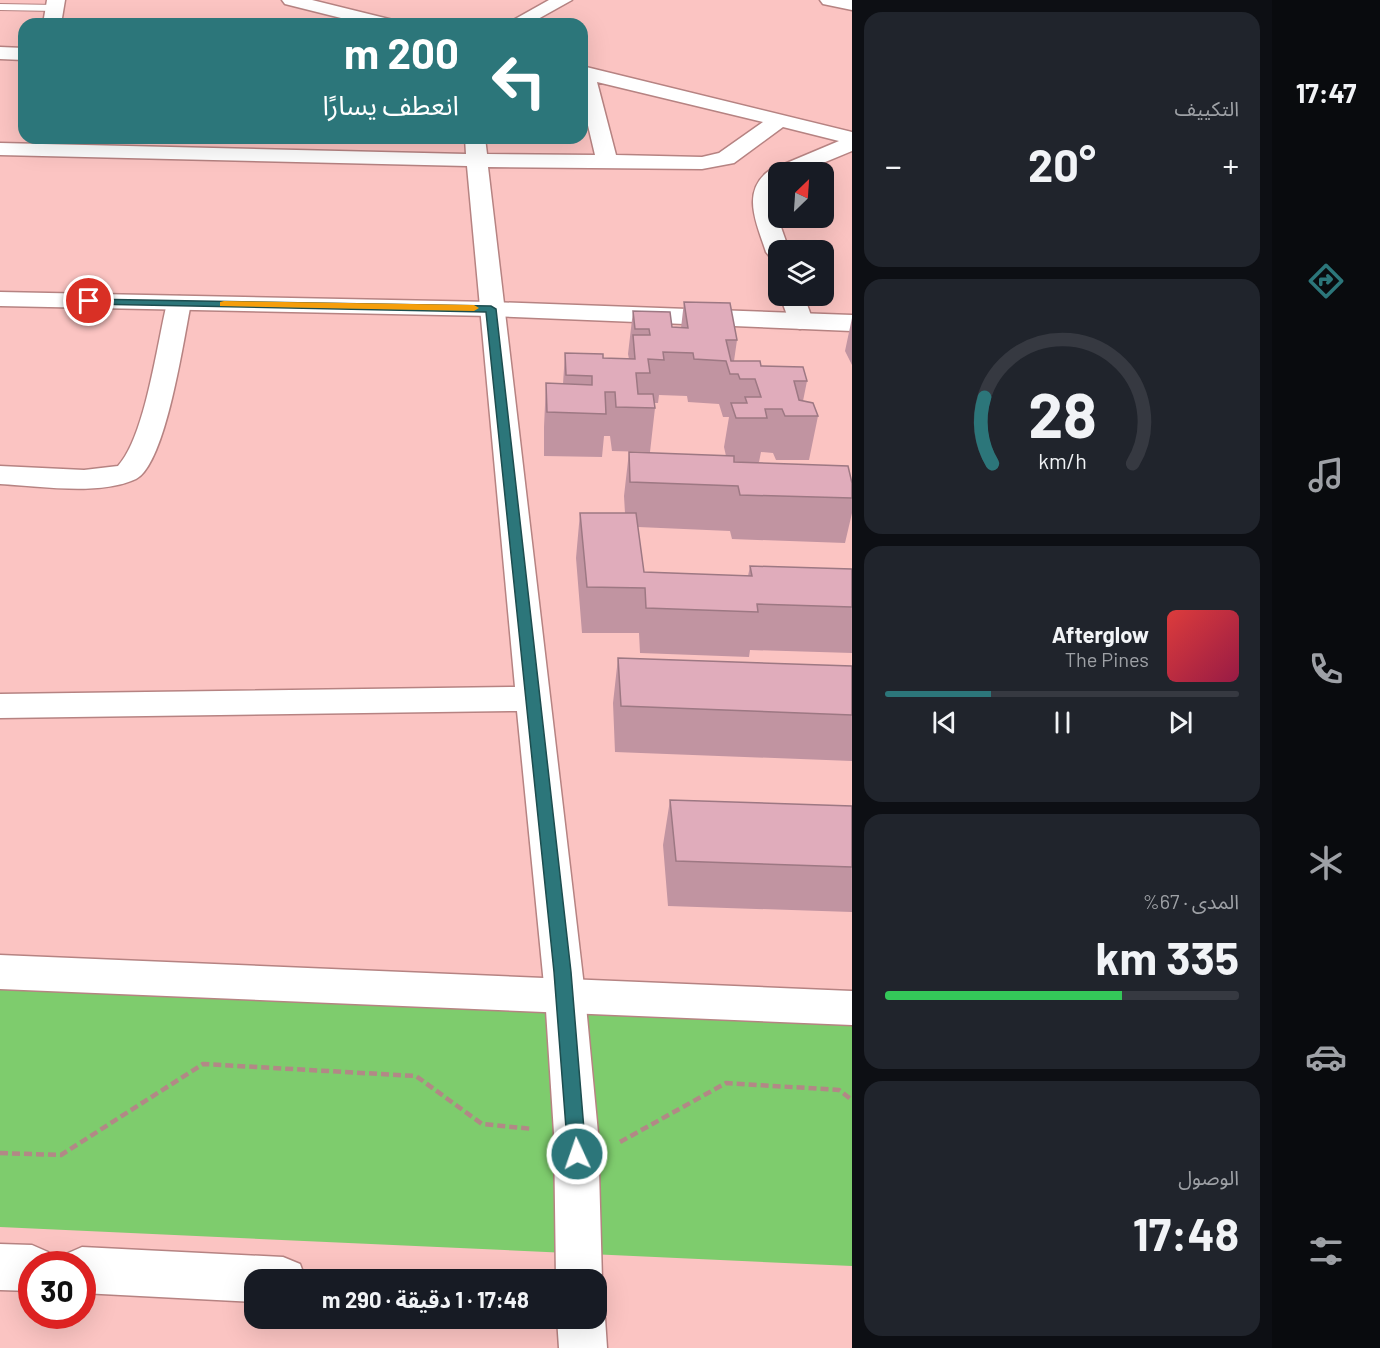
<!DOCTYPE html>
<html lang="ar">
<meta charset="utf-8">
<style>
body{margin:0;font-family:Barlow,"Noto Sans Arabic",sans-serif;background:#20242c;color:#f1f3f6;direction:rtl;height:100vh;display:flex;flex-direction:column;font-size:22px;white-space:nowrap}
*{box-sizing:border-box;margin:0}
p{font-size:20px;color:#9ea1a6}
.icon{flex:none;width:33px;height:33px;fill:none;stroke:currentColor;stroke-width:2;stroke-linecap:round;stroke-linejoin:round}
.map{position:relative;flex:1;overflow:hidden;direction:ltr}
.side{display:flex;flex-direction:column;gap:12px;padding:12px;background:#0d0f14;width:420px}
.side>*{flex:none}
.banner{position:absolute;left:18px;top:18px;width:570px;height:126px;border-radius:18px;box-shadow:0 6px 24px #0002;direction:rtl;background:#2c767a;color:#fff;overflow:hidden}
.needle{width:39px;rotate:25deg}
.fabs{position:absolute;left:768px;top:162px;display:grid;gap:12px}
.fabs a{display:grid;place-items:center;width:66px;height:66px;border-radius:12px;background:#171b24;box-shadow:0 6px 24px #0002;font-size:30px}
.speed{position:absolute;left:18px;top:1251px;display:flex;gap:12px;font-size:30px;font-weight:700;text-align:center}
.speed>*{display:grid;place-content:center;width:78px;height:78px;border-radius:50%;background:#171b24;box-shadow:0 6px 24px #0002;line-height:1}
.speed .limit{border:9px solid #d22;background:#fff;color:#111}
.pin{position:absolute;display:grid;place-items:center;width:51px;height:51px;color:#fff;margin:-26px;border:3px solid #fff;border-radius:50%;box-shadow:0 2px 6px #0007}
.me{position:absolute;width:66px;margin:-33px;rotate:357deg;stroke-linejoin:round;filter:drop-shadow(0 0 4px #0008)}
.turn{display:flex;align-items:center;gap:21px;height:126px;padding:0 30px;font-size:27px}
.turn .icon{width:78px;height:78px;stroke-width:2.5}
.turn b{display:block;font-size:42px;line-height:51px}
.big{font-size:45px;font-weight:700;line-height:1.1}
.side .tile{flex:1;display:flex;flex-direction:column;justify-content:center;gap:9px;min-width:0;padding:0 21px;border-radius:18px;background:#20242c}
.side .dial{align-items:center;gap:0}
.dial svg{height:156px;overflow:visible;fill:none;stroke:#363941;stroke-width:7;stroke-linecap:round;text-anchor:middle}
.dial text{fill:#f1f3f6;stroke:none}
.song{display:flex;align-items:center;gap:18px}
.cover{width:72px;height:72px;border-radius:9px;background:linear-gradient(135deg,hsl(0 70% 55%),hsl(340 70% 35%))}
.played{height:6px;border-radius:3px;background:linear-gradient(90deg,#2c767a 30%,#363941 30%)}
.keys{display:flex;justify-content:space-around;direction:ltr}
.heat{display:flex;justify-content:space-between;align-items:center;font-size:33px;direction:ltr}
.charge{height:9px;border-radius:4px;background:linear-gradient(90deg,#34c759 67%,#363941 0)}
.trip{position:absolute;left:244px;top:1269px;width:363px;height:60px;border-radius:18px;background:#171b24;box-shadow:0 6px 24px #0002;font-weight:700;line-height:60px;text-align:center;direction:rtl}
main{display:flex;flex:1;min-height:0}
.tabs{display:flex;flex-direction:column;width:108px;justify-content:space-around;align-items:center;background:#090b0e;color:#9ea1a6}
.tabs .icon{width:42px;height:42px}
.tabs .selected{color:#2c767a}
.tabs b{font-size:27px;color:#f1f3f6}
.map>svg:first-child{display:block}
</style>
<main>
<nav class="tabs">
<b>17:47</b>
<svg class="icon selected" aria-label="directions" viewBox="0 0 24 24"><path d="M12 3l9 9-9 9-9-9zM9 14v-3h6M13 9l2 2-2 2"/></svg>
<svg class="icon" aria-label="music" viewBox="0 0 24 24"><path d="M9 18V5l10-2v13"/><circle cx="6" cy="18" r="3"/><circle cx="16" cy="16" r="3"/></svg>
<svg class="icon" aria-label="phone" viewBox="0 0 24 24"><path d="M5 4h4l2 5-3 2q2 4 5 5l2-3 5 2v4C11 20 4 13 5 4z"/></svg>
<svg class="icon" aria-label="climate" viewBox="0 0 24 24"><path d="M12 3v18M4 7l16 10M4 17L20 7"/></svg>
<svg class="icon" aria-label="car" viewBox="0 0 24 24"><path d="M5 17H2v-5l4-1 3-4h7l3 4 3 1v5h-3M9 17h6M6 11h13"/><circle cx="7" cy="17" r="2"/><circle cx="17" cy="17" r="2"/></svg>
<svg class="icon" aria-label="filters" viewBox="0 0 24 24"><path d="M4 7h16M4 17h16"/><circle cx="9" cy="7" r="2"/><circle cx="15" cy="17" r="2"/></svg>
</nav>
<section class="side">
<div class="tile"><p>التكييف</p>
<div class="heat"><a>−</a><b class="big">20°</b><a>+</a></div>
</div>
<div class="tile dial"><svg viewBox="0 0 100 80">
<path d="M14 69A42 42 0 1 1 86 69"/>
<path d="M14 69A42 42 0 0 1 10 35" stroke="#2c767a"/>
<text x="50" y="56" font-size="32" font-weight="700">28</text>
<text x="50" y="72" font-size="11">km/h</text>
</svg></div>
<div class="tile">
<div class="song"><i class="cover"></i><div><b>Afterglow</b><p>The Pines</p></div></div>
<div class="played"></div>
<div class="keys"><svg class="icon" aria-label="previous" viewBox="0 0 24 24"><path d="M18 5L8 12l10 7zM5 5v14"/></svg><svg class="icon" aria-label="pause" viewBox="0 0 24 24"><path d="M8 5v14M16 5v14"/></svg><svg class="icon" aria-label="next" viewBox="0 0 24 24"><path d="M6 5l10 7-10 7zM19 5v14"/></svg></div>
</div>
<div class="tile"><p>المدى · 67%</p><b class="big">335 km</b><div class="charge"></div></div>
<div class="tile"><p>الوصول</p><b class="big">17:48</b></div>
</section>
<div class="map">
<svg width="852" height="1348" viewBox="0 0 852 1348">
<rect width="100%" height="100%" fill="#fbc4c2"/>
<path fill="#7ecc6d" d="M0 980 852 1018V1266L0 1227Z"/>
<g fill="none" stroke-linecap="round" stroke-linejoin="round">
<defs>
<path id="service" d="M0 4 55 5 60 8 55 11 0 10Z"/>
<path id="minor" d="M47 0H65L61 24H43Z
M282 0H312L393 20 396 24H365L285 4Z
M549 0H572L529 24H506Z
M820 0H852V10L823 4Z
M0 47 24 48V60L0 59Z
M582 66 852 132V151L801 172H778L774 199 775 210 789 250H778V259L770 257 766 252C757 224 740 191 770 170L839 141 783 127 734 163 702 169 488 167 585 995 598 1133 602 1280 597 1293V1280H556L554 1133 545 995 517 711 0 718V694L515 687 467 166 0 155V143L466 154 465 138H485L487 154 595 155 582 100ZM597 82 763 122 719 153 702 157 616 155Z
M179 296 188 298 191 303C184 337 166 464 136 479 100 496 39 486 0 484V466L84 470 118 466C145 437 157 344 167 303L170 298Z
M780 296H804L813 321 809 326 800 329 791 326Z
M0 1244 32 1245 48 1252 54 1264H32V1291L0 1290Z
M82 1247 283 1257 300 1264 306 1280H255V1302L82 1293V1264H61L66 1254Z
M598 1301 605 1318 607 1348H559L557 1318H597Z"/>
<path id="tertiary" d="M0 292 491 302 852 315V331L491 316 0 306Z
M0 955 852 991V1025L0 989Z"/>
</defs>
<use href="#service" stroke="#b68382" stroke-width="2"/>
<use href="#minor" stroke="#b68382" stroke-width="3"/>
<use href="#tertiary" stroke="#b68382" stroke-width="3"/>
<path stroke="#b28886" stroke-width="4.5" stroke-dasharray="8 4" stroke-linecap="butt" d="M620 1142 726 1083 839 1090 852 1100
M0 1153 61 1155 203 1064 416 1076 482 1124 533 1129"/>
<use href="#service" fill="#fff" fill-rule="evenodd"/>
<use href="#minor" fill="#fff" fill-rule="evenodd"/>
<use href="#tertiary" fill="#fff" fill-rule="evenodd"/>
</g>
<path fill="#c194a1" d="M684 302 737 340 734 361 761 366 807 381 803 401 818 416 809 460H776L773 453 761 452 759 462H734L852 483V513L845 543 732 539 730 531 638 527 644 572 748 576 750 566 852 569V653L750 650 749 657 640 653 639 633H582L576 558 580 513H625L624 496 629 452 726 456 724 447 729 417H723L719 404 688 402 687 396 659 395 658 403H654L655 408 650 452 612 451 610 436H604L602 457 544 456V427L546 383 563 384 565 353 603 358 629 359 628 354 633 311 672 327 681 328Z
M852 318V365L845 351Z
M618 658 852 666V761L615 752 613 703Z
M670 800 852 806V912L668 906 663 845Z"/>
<path fill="#e0acbb" stroke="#9d7883" stroke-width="1.5" d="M684 302 730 303 737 340H726L731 361H760L761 366 803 367 807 381H794L799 400 813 403 818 416H785L782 409H765L767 418H736L731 403H747L745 397H761L755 379H740L738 374H730L726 361 694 359 693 353 663 352 664 360 648 359 650 373H636L638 394H653L655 408 616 407 615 392H605L606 414 547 412 546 383 592 385V376L566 375 565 353 603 354V358L635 359 633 335H650L649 329H635L633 311 670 312 672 327 688 328Z
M629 452 734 456V462L848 466 852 483V498L740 495 738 486 630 482Z
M580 513H636L644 572 752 576 750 566 852 569V607L757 604 758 612 646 608 645 588 587 587Z
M618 658 852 666V715L621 706Z
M670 800 852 806V867L676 861Z"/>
<path fill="#2c767a" stroke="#1d4d4f" stroke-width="1.5" d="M86 299 491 306 496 309 571 972 586 1154 583 1160 577 1163 570 1160 568 1154 554 972 486 312 89 304 86 303Z"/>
<path fill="#f59e0b" d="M224 301 474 305 479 308 474 311 220 306V302Z"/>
</svg>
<div class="fabs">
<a><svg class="needle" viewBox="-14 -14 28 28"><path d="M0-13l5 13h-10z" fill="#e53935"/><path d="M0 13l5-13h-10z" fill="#9ea1a6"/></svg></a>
<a><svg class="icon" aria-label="layers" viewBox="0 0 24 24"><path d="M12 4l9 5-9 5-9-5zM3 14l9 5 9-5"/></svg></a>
</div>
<div class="speed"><div class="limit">30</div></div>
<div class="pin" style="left:89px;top:301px;background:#d93025"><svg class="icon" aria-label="arrive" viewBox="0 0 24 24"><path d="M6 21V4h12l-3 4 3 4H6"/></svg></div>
<svg class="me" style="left:577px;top:1154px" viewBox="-20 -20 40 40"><circle r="17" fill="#2c767a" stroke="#fff" stroke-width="3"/><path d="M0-11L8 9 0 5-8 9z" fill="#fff"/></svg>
<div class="trip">17:48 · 1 دقيقة · 290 m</div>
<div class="banner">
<div class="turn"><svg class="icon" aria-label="left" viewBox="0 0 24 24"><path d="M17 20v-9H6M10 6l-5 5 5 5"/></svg><div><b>200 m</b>انعطف يسارًا</div></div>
</div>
</div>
</main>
